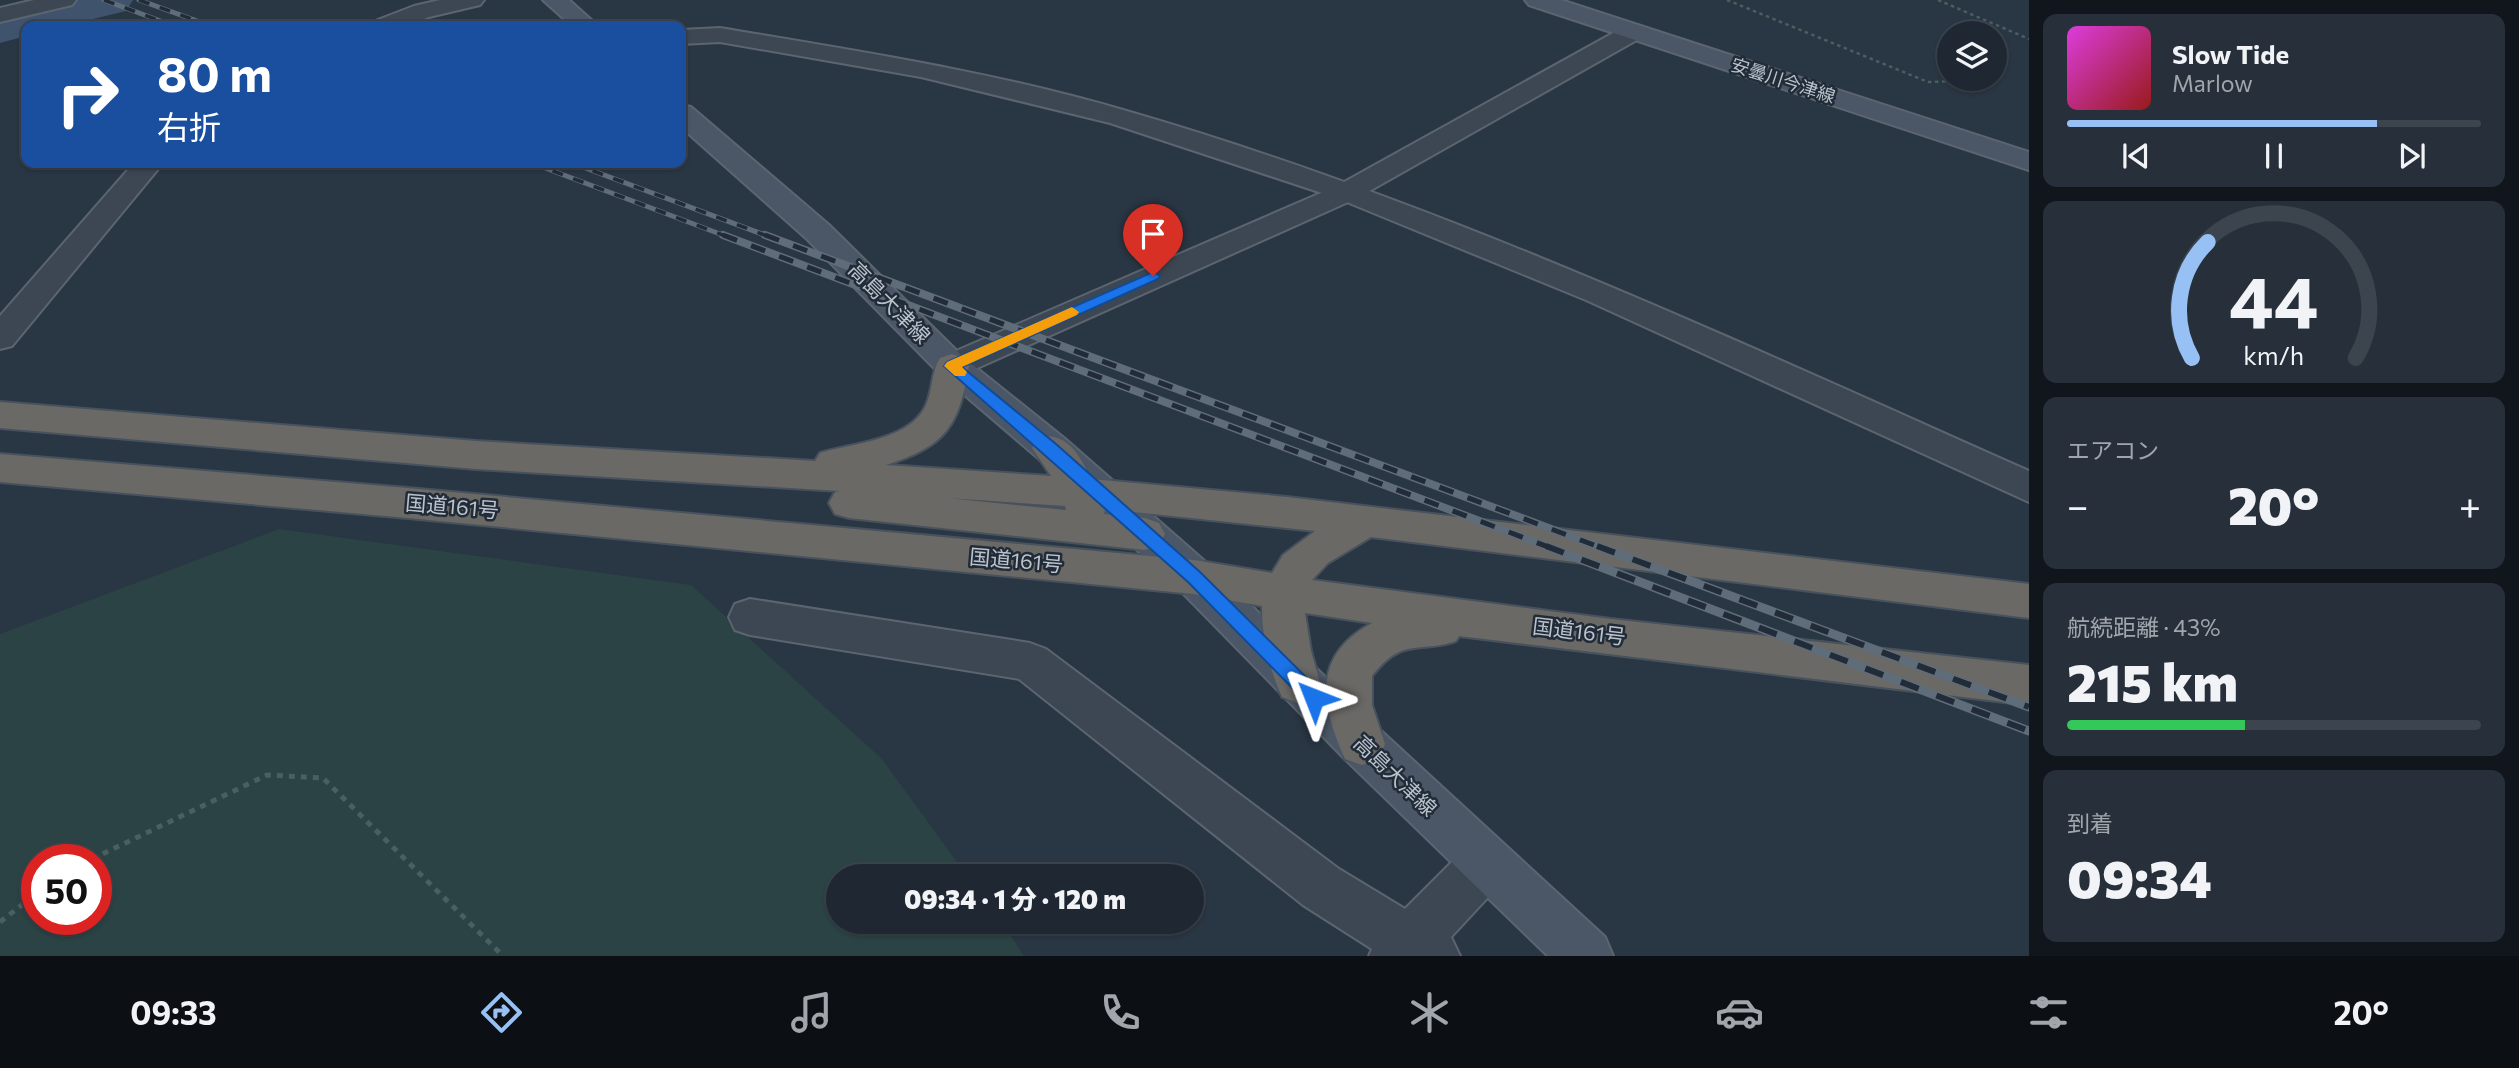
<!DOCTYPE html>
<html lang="ja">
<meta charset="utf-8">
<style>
body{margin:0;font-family:Commissioner,"Noto Sans JP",sans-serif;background:#27303a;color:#f1f3f6;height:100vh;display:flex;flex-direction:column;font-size:26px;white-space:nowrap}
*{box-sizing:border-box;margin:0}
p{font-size:23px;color:#a1a6ac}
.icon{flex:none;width:38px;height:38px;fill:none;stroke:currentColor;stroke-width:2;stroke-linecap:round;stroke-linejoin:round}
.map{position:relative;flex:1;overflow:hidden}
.side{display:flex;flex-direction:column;gap:14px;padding:14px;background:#11161c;width:490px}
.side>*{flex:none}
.banner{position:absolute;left:21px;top:21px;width:665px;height:147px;border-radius:14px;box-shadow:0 2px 5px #0004,0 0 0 2px #3c444d;background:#1a4fa0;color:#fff;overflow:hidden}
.fabs{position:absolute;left:1937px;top:21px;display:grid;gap:14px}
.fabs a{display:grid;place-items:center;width:70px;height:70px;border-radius:50%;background:#1f2832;box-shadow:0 2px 5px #0004,0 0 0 2px #3c444d;font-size:35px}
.speed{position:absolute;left:21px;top:844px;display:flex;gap:14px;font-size:35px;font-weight:700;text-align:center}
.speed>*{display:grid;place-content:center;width:91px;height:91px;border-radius:50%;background:#1f2832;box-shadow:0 2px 5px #0004,0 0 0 2px #3c444d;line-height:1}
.speed .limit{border:10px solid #d22;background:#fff;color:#111}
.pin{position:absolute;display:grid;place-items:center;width:60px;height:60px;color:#fff;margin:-72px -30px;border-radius:50% 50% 50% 0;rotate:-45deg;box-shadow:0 0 7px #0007}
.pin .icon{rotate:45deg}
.me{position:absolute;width:77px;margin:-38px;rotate:315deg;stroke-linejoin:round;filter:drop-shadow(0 0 5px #0008)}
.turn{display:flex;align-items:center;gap:24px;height:147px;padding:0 21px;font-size:32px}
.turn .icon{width:91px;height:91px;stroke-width:2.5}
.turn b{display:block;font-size:49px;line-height:60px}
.big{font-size:52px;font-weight:800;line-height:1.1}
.side .card{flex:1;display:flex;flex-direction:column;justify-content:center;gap:10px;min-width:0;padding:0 24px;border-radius:14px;background:#27303a}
.side .dial{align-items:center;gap:0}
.dial svg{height:182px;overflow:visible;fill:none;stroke:#3c444d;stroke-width:7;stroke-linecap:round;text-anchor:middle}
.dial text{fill:#f1f3f6;stroke:none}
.song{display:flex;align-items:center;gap:21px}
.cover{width:84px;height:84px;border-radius:10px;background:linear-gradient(135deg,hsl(300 70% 55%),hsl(0 70% 35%))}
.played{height:7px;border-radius:4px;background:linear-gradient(90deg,#97c1f5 75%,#3c444d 75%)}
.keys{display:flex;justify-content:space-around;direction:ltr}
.heat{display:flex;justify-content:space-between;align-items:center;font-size:38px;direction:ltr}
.charge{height:10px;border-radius:5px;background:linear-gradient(90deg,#34c759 43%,#3c444d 0)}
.trip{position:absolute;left:826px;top:864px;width:378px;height:70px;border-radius:35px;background:#1f2832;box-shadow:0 2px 5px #0004,0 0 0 2px #3c444d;font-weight:800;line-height:70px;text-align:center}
.tabs{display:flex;height:112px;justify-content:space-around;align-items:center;background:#0c1014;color:#a1a6ac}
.tabs .icon{width:49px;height:49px}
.tabs .on{color:#97c1f5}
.tabs b{font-size:32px;color:#f1f3f6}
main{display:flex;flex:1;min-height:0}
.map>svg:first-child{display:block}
</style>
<main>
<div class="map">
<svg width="2029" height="956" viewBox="0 0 2029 956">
<rect width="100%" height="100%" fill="#293643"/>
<path fill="#2b4344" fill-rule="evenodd" d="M279 529 691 585 882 759 968 877H838V922H1002L1024 956H0V634ZM37 859H96V919H37Z"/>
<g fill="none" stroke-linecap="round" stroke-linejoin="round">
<path fill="#3f546c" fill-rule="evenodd" d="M47 0H133L126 11 64 26H26V36L0 43V11Z"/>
<defs>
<path id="minor" d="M34 0H76L72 5 0 22V8Z
M440 0H484L480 5 429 17 405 26H372L375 21 414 6Z
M1633 25 1642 27 1645 32 1642 37 1357 198 964 374 952 378 940 374 935 366 940 358 1337 186 1624 27Z
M134 163H163L12 346 0 349V316Z
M750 599 1030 643 1046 649 1339 869 1405 909 1468 846 1486 838 1504 846 1511 863 1504 880 1451 937 1460 956H1369L1372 949 1303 905 1019 679 750 635 735 630 729 617 735 604Z"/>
<path id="tertiary" d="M720 28C857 51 996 72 1130 112 1440 202 1734 340 2029 471V502L1586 300 1337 198 1110 123 921 77 720 42 681 44V30Z"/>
<path id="secondary" d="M543 0H569L598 26H572Z
M1525 0H1561L2029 152V170L1529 5Z
M681 105 691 107 829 225 964 358 1064 438 1209 565 1379 729 1605 937 1613 956H1548L1345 759 1179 589 1038 458 940 374 807 239 681 127Z"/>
<path id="trunk" d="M952 354 964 358 969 366C959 426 946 446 886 465L1051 476 1032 448 1038 438C1066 430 1080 455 1091 479L1287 497 2029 584V618L1371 537 1328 563 1312 580 1611 619 2029 665V705L1459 636 1456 641C1418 654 1403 636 1372 676V705L1385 744 1379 759 1362 765 1345 759C1321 705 1311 656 1372 623L1305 613 1311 651 1320 683 1314 697 1298 703 1282 697C1269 669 1262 637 1262 606L1194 594 408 518 0 482V454L408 488 1194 560 1272 573 1283 555 1315 531 1105 509 1104 514 1145 518 1159 523 1165 534 1159 545 1145 550 849 518 835 514 829 503 835 492 840 491 476 469 0 428V402L476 441 815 461 820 453C851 443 910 441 926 405 933 389 931 372 940 358ZM947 498 1065 506 1066 510Z"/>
</defs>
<use href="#minor" stroke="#5b6570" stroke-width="4"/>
<use href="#tertiary" stroke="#5b6570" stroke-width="4"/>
<use href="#secondary" stroke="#5b6570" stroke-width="4"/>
<use href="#trunk" stroke="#47525d" stroke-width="4"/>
<path stroke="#495f60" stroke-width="2.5" stroke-dasharray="3.5 3.5" stroke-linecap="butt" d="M1727 0 1928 82 1964 81
M1938 0 2029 39"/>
<path stroke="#495f60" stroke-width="5" stroke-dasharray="6 6" stroke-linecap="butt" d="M92 859 267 775 323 778 503 956
M0 922 37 893"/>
<use href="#minor" fill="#3d4753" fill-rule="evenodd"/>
<use href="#tertiary" fill="#3d4753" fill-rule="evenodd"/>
<use href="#secondary" fill="#4b5766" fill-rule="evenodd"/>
<use href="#trunk" fill="#6a6966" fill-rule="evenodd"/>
<defs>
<path id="rail-far2" d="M104 0 174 26
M139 0 211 26
M532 163 728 237
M572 163 770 237"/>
<path id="rail-far1" d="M723 235 1551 548
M765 235 1602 548"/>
<path id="rail" d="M1546 546 2029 731
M1597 546 2029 707"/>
</defs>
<use href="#rail-far2" stroke="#5f6c79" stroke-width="5"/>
<use href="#rail-far1" stroke="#5f6c79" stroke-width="8"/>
<use href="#rail" stroke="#5f6c79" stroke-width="9"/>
<use href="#rail-far2" stroke="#212c38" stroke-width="3.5" stroke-dasharray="11" stroke-linecap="butt"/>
<use href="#rail-far1" stroke="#212c38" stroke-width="5" stroke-dasharray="15" stroke-linecap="butt"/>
<use href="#rail" stroke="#212c38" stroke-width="6" stroke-dasharray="19" stroke-linecap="butt"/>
</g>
<path fill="#1a73e8" stroke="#114b97" stroke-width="2" d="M1153 272 1160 276 1158 279 962 367 1056 444 1200 572 1321 692 1324 698 1321 704 1314 706 1308 704 1188 582 944 366 947 362Z"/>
<path fill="#f59e0b" d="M1072 307 1079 312 1077 315 962 367 967 372 965 376H955L944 366 947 362Z"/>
<g text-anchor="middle" stroke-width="5" stroke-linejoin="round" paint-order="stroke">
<g font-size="18" fill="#bac2cc" stroke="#212c38">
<text transform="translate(1783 81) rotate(18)" y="6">安曇川今津線</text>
</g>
<g font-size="21" fill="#bac2cc" stroke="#212c38">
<text transform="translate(889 303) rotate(45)" y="7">高島大津線</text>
<text transform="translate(452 507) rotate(5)" y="7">国道161号</text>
<text transform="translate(1016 561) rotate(5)" y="7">国道161号</text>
<text transform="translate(1579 632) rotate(7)" y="7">国道161号</text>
<text transform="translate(1395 776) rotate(44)" y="7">高島大津線</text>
</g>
</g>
</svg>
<div class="fabs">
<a><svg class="icon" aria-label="layers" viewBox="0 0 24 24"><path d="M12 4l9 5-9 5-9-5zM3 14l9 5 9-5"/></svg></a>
</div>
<div class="speed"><div class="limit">50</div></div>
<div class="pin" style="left:1153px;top:276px;background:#d93025"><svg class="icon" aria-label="arrive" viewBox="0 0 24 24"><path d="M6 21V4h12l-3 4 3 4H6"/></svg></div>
<svg class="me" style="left:1314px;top:698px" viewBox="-20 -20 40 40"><path d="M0-17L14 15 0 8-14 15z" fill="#1a73e8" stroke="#fff" stroke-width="4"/></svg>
<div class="trip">09:34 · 1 分 · 120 m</div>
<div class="banner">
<div class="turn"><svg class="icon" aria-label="right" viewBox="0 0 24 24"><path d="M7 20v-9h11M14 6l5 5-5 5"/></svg><div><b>80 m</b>右折</div></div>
</div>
</div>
<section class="side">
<div class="card">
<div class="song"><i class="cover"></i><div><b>Slow Tide</b><p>Marlow</p></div></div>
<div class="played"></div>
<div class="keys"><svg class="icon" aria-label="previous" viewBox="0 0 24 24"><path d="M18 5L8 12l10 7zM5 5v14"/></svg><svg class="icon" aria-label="pause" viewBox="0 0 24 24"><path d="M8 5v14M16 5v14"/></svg><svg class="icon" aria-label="next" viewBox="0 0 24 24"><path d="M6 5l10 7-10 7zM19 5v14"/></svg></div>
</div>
<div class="card dial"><svg viewBox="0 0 100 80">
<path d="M14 69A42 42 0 1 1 86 69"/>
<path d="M14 69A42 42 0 0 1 21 18" stroke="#97c1f5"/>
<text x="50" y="56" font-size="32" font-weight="700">44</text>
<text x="50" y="72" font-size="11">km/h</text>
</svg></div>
<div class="card"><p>エアコン</p>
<div class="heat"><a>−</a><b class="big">20°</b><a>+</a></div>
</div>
<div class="card"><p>航続距離 · 43%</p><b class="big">215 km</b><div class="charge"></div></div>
<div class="card"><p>到着</p><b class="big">09:34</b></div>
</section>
</main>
<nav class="tabs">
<b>09:33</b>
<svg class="icon on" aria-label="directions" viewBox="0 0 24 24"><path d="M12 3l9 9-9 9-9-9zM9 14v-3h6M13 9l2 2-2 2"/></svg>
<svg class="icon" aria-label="music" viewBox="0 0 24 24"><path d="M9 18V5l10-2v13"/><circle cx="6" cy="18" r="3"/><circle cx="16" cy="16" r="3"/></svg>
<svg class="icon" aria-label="phone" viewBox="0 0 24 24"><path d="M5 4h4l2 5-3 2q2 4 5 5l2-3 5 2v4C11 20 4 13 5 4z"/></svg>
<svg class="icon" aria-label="climate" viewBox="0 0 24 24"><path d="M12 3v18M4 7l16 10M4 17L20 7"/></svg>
<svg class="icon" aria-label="car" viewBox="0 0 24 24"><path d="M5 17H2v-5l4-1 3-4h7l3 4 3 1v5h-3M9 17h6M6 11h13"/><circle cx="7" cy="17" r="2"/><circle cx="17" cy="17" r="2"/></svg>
<svg class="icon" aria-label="filters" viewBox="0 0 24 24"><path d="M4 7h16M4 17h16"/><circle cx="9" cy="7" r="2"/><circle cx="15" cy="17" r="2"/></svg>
<b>20°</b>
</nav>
